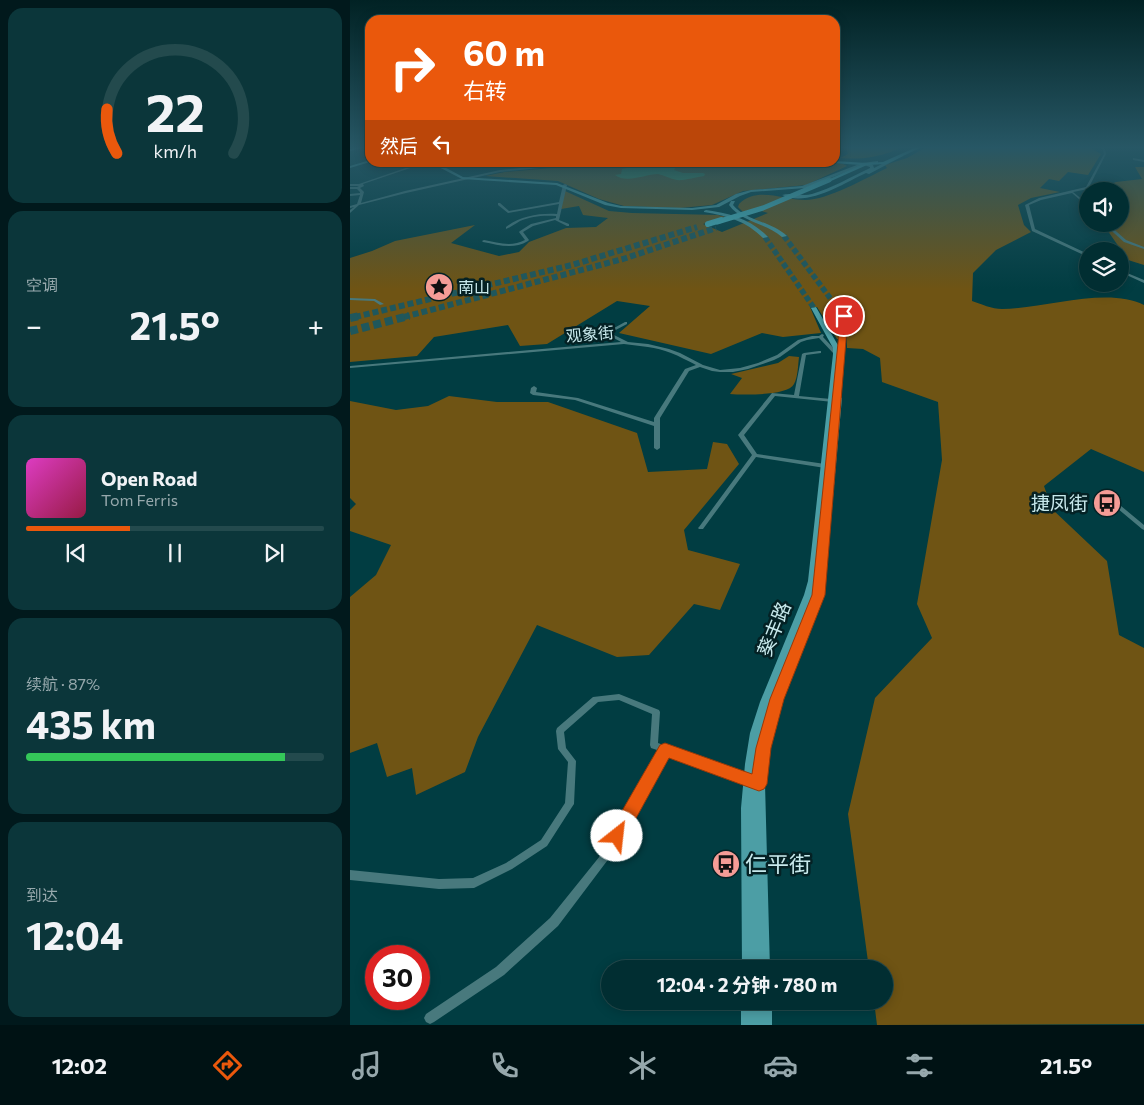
<!DOCTYPE html>
<html lang="zh">
<meta charset="utf-8">
<style>
body{margin:0;font-family:Commissioner,"Noto Sans SC",sans-serif;background:#0b363a;color:#f1f3f6;height:100vh;display:flex;flex-direction:column;font-size:19px;white-space:nowrap}
*{box-sizing:border-box;margin:0}
p{font-size:16px;color:#96a8ac}
.icon{flex:none;width:28px;height:28px;fill:none;stroke:currentColor;stroke-width:2;stroke-linecap:round;stroke-linejoin:round}
.map{position:relative;flex:1;overflow:hidden}
.details{display:flex;flex-direction:column;gap:8px;padding:8px;background:#01191c;width:350px}
.details>*{flex:none}
.guide{position:absolute;left:15px;top:15px;width:475px;height:152px;border-radius:15px;box-shadow:0 2px 12px #0003,0 0 0 1px #234a4d;background:#ea580c;color:#fff;overflow:hidden}
.fabs{position:absolute;left:729px;top:182px;display:grid;gap:10px}
.fabs a{display:grid;place-items:center;width:50px;height:50px;border-radius:50%;background:#012e32;box-shadow:0 2px 12px #0003,0 0 0 1px #234a4d;font-size:25px}
.speed{position:absolute;left:15px;top:945px;display:flex;gap:10px;font-size:25px;font-weight:700;text-align:center}
.speed>*{display:grid;place-content:center;width:65px;height:65px;border-radius:50%;background:#012e32;box-shadow:0 2px 12px #0003,0 0 0 1px #234a4d;line-height:1}
.speed .limit{border:8px solid #d22;background:#fff;color:#111}
.pin{position:absolute;display:grid;place-items:center;width:42px;height:42px;color:#fff;margin:-21px;border:2px solid #fff;border-radius:50%;box-shadow:0 1px 5px #0007}
.me{position:absolute;width:55px;margin:-28px;rotate:29deg;stroke-linejoin:round;filter:drop-shadow(0 0 4px #0008)}
.turn{display:flex;align-items:center;gap:18px;height:105px;padding:0 15px;font-size:22px}
.turn .icon{width:65px;height:65px;stroke-width:2.5}
.turn b{display:block;font-size:35px;line-height:42px}
.then{display:flex;align-items:center;height:48px;padding:0 15px;background:#0003;gap:10px;font-size:19px}
.big{font-size:38px;font-weight:700;line-height:1.1}
.details .tile{flex:1;display:flex;flex-direction:column;justify-content:center;gap:8px;min-width:0;padding:0 18px;border-radius:15px;background:#0b363a}
.details .dial{align-items:center;gap:0}
.dial svg{height:130px;overflow:visible;fill:none;stroke:#234a4d;stroke-width:7;stroke-linecap:round;text-anchor:middle}
.dial text{fill:#f1f3f6;stroke:none}
.song{display:flex;align-items:center;gap:15px}
.cover{width:60px;height:60px;border-radius:8px;background:linear-gradient(135deg,hsl(310 70% 55%),hsl(340 70% 35%))}
.played{height:5px;border-radius:2px;background:linear-gradient(90deg,#ea580c 35%,#234a4d 35%)}
.keys{display:flex;justify-content:space-around;direction:ltr}
.heat{display:flex;justify-content:space-between;align-items:center;font-size:28px;direction:ltr}
.charge{height:8px;border-radius:4px;background:linear-gradient(90deg,#34c759 87%,#234a4d 0)}
.trip{position:absolute;left:251px;top:960px;width:292px;height:50px;border-radius:25px;background:#012e32;box-shadow:0 2px 12px #0003,0 0 0 1px #234a4d;font-weight:700;line-height:50px;text-align:center}
.tabs{display:flex;height:80px;justify-content:space-around;align-items:center;background:#001214;color:#96a8ac}
.tabs .icon{width:35px;height:35px}
.tabs .active{color:#ea580c}
.tabs b{font-size:22px;color:#f1f3f6}
main{display:flex;flex:1;min-height:0}
.map>svg:first-child{display:block}
</style>
<main>
<section class="details">
<div class="tile dial"><svg viewBox="0 0 100 80">
<path d="M14 69A42 42 0 1 1 86 69"/>
<path d="M14 69A42 42 0 0 1 8 42" stroke="#ea580c"/>
<text x="50" y="56" font-size="32" font-weight="700">22</text>
<text x="50" y="72" font-size="11">km/h</text>
</svg></div>
<div class="tile"><p>空调</p>
<div class="heat"><a>−</a><b class="big">21.5°</b><a>+</a></div>
</div>
<div class="tile">
<div class="song"><i class="cover"></i><div><b>Open Road</b><p>Tom Ferris</p></div></div>
<div class="played"></div>
<div class="keys"><svg class="icon" aria-label="previous" viewBox="0 0 24 24"><path d="M18 5L8 12l10 7zM5 5v14"/></svg><svg class="icon" aria-label="pause" viewBox="0 0 24 24"><path d="M8 5v14M16 5v14"/></svg><svg class="icon" aria-label="next" viewBox="0 0 24 24"><path d="M6 5l10 7-10 7zM19 5v14"/></svg></div>
</div>
<div class="tile"><p>续航 · 87%</p><b class="big">435 km</b><div class="charge"></div></div>
<div class="tile"><p>到达</p><b class="big">12:04</b></div>
</section>
<div class="map">
<svg width="794" height="1025" viewBox="0 0 794 1025">
<rect width="100%" height="100%" fill="#013d42"/>
<path fill="#6f5414" d="M496 146H550L552 147C532 157 512 160 490 158L498 154Z
M578 146H738L751 154 738 175 718 172 709 181 699 179 690 188 710 192 681 198 668 205 674 225 681 232 646 250 623 273 622 301C631 304 642 309 652 309 693 309 757 286 794 305V472L741 449 694 486 702 509 757 561 769 635 794 648V1024L527 1025 524 1001H535V969H519L498 814 525 698 582 638 567 604 592 460 588 402 532 382 530 358 513 349 497 348V317L488 304 479 306 489 316V339H487L467 307H460L471 333 433 337 412 333 361 354 269 333 300 306 267 301 197 344 170 346 158 325 84 337 67 356 0 362V258L22 251 45 241 125 225 101 243 149 256 169 252 179 242 216 228 246 227 258 218 233 215 229 206 211 209 215 191 259 211 282 213 368 215 376 217 353 224 372 232 418 213 404 209 393 212 388 207 389 204C407 186 433 200 455 200 478 200 516 178 537 168L535 165 557 158Z
M274 162H478L493 164 497 166 456 185 393 191 362 205 330 208 274 206 249 199 208 181 135 176 155 172Z
M785 167H794V265L778 260 753 224H770V191H743L766 182 792 179Z
M439 356 449 357C448 365 448 377 444 384 438 396 393 395 380 394L392 378 381 374 428 363Z
M99 396 147 402H198L287 433 298 472 357 469 363 442 377 444 389 464 334 530 338 550 390 564 370 610 344 604 299 655 267 657 187 625 128 737 115 772 66 795 62 768 37 777 27 743 0 753V597L26 575 41 545 0 531V510L6 504 0 498V401L46 410 78 406Z"/>
<path fill="#4f904e" d="M305 163 325 168 324 170 333 173H353L355 174 354 176C347 177 332 181 327 180 320 179 314 175 308 174 295 174 277 184 265 175L271 174 272 169Z"/>
<g fill="none" stroke-linecap="round" stroke-linejoin="round">
<path stroke="#1f575c" stroke-width="5.5" stroke-dasharray="5.5 2.5" stroke-linecap="butt" d="M434 236 486 306
M415 237 464 308"/>
<path stroke="#1f575c" stroke-width="6" stroke-dasharray="6 3" stroke-linecap="butt" d="M5 317 222 265 347 227
M54 317 273 259 366 228"/>
<path stroke="#1f575c" stroke-width="8" stroke-dasharray="8 4" stroke-linecap="butt" d="M0 318 10 316
M0 331 59 316"/>
<path fill="#48797d" fill-rule="evenodd" d="M747 146H749L755 149 756 154 738 189 723 192 738 204V207L722 193 691 200 679 205 685 229 738 254V257L682 231 675 205 689 198 736 187 754 154 753 150Z
M772 146H794V148L773 147Z
M783 158 794 160V162L783 160Z
M73 162H78L13 184 14 186 10 188 14 192 11 203 55 191 150 170 232 162H248L150 172 56 193 9 205 0 213V210L4 207 0 208V206L7 204 10 195 0 196V194L10 193V192L7 189H0V187H7L9 186H0V184H9Z
M215 184 217 185 209 220 219 224V226H217L205 220 183 226 173 232 179 240 178 241C163 250 149 245 133 242L132 241 134 240C148 243 162 247 175 240L169 232 170 231 181 224 206 218V216C194 215 181 216 170 221 165 224 161 227 156 229V227C170 216 189 213 207 214L209 204 158 213 148 205V203H150L159 211 209 202 213 185Z
M754 224H758L776 240 794 247V249L774 242Z
M770 270 794 280V283L770 272Z
M0 298 25 299 34 304 30 305 24 301 0 300Z
M275 322H277V324L260 333 278 342 298 344 319 349 330 353 353 365 370 370 390 368 408 363 427 355 448 340 462 336H469L472 334 474 335 473 337 488 353 486 354H484L469 338 457 340 451 342 430 357 424 360 398 369 383 372H370L362 371 350 367 339 371 310 418V448L307 450 304 448V426L225 400 183 395 180 393 181 388 184 386 187 388 186 392 228 398 304 422V418L335 369 346 365C338 361 329 356 321 353 306 347 290 346 274 344L0 368V366L271 342 255 333Z
M469 351H471V353L456 355 449 396 481 399 484 401 483 402 425 396 394 435 407 454 475 464 478 466 475 468 406 457 353 529H349L348 528 349 527 402 455 388 435 422 393 444 395 452 354 454 353Z
M757 495 759 496 794 525V530L792 529 755 498 754 497Z
M269 694 309 710 310 712 308 743 403 778 404 781 403 784 400 785 317 754 260 857 208 926 154 975 84 1022 80 1024 76 1022 74 1018 76 1014 146 967 200 918 254 851 310 751 301 748 300 745 302 714 269 700 248 702 214 732 216 748 226 761 224 804 222 807 197 846 162 869 124 888 89 889 0 880V870L89 879 123 878 156 863 191 840 215 803 218 762 208 749 206 731 207 728 243 697Z"/>
<path fill="#4c9ea5" fill-rule="evenodd" d="M15 146H20L0 151V149Z
M550 155 553 156 519 174 516 173C492 184 458 207 432 195 441 192 452 197 462 194 482 188 501 177 520 168V167L514 165 455 188 401 192 390 196 369 207 342 210 271 208 255 205 206 185 112 179 79 162H85L113 177 207 183 258 203 271 206 342 208 366 205 386 194 401 190 452 186 512 163 528 161V163L521 164 523 165 524 168Z
M20 160V162L0 168V166Z
M381 201H385L383 205C396 221 421 221 437 236L432 237C416 223 391 222 379 205Z
M356 210C379 213 401 219 418 237L413 238C396 221 378 216 354 212V211Z
M484 305H488L497 316 494 360 491 362 489 361 485 397 488 396 492 398 474 595 433 699 420 748 415 784 420 969H392L391 808 395 764 400 733 410 702 454 595 458 581 483 354V348L461 308 466 307 489 347 491 316 483 306Z
M391 1001H422V1025H391Z"/>
<path fill="#4cbac4" fill-rule="evenodd" d="M569 146H574L536 164 517 165 481 181 477 180 511 165 483 163 485 161 517 163 533 162Z"/>
<path stroke="#4cbac4" stroke-width="5" d="M367 222 413 208 479 180"/>
<path stroke="#4cbac4" stroke-width="6" d="M358 224 371 220"/>
</g>
<linearGradient id="sky" x2="0" y2="1"><stop stop-color="#012224"/><stop offset="0.51" stop-color="#275765"/><stop offset="1" stop-color="#275765" stop-opacity="0"/></linearGradient>
<rect width="794" height="289" fill="url(#sky)"/>
<path fill="#ea580c" stroke="#983908" d="M491 314 498 316 475 595 434 699 421 748 417 784 414 789 409 791 319 758 273 842 267 844 261 842 258 836 261 830 310 745 315 743 402 774 406 748 420 699 462 595Z"/>
<defs>
<symbol id="sight-disc" viewBox="-11 -11 22 22"><circle r="9.5" fill="#f59c96" stroke="#042124"/><path d="M0-6L1.8-2.2L6-1.7L2.9 1.2L3.7 5.4L0 3.3L-3.7 5.4L-2.9 1.2L-6-1.7L-1.8-2.2Z" fill="#111"/></symbol>
<symbol id="bus-disc" viewBox="-11 -11 22 22"><circle r="9.5" fill="#f59c96" stroke="#042124"/><path d="M-5-6H5V4H4V6H2V4H-2V6H-4V4H-5ZM-3.5-4V0h7V-4ZM-3.5 1.2v1.5H-2V1.2ZM2 1.2v1.5H3.5V1.2Z" fill="#111"/></symbol>
</defs>
<g fill-rule="evenodd">
<use href="#sight-disc" x="73" y="271" width="32" height="32"/>
<use href="#bus-disc" x="741" y="487" width="32" height="32"/>
<use href="#bus-disc" x="360" y="848" width="32" height="32"/>
</g>
<g text-anchor="middle" stroke-width="5" stroke-linejoin="round" paint-order="stroke">
<g font-size="16" fill="#c8e9ec" stroke="#042124" text-anchor="start">
<text x="108" y="293">南山</text>
</g>
<g font-size="16" fill="#c8e9ec" stroke="#042124">
<text transform="translate(240 334) rotate(-5)" y="6">观象街</text>
</g>
<g font-size="19" fill="#c8e9ec" stroke="#042124" text-anchor="end">
<text x="738" y="510">捷凤街</text>
</g>
<g font-size="19" fill="#c8e9ec" stroke="#042124">
<text transform="translate(424 629) rotate(-68)" y="7">葵丰路</text>
</g>
<g font-size="22" fill="#c8e9ec" stroke="#042124" text-anchor="start">
<text x="395" y="872">仁平街</text>
</g>
</g>
</svg>
<div class="fabs">
<a><svg class="icon" aria-label="sound" viewBox="0 0 24 24"><path d="M4 9h4l5-4v14l-5-4H4zM17 9q2 3 0 6"/></svg></a>
<a><svg class="icon" aria-label="layers" viewBox="0 0 24 24"><path d="M12 4l9 5-9 5-9-5zM3 14l9 5 9-5"/></svg></a>
</div>
<div class="speed"><div class="limit">30</div></div>
<div class="pin" style="left:494px;top:316px;background:#d93025"><svg class="icon" aria-label="arrive" viewBox="0 0 24 24"><path d="M6 21V4h12l-3 4 3 4H6"/></svg></div>
<svg class="me" style="left:267px;top:836px" viewBox="-20 -20 40 40"><circle r="19" fill="#fff"/><path d="M0-13L10 11 0 6-10 11z" fill="#ea580c"/></svg>
<div class="trip">12:04 · 2 分钟 · 780 m</div>
<div class="guide">
<div class="turn"><svg class="icon" aria-label="right" viewBox="0 0 24 24"><path d="M7 20v-9h11M14 6l5 5-5 5"/></svg><div><b>60 m</b>右转</div></div>
<div class="then">然后<svg class="icon" aria-label="left" viewBox="0 0 24 24"><path d="M17 20v-9H6M10 6l-5 5 5 5"/></svg></div>
</div>
</div>
</main>
<nav class="tabs">
<b>12:02</b>
<svg class="icon active" aria-label="directions" viewBox="0 0 24 24"><path d="M12 3l9 9-9 9-9-9zM9 14v-3h6M13 9l2 2-2 2"/></svg>
<svg class="icon" aria-label="music" viewBox="0 0 24 24"><path d="M9 18V5l10-2v13"/><circle cx="6" cy="18" r="3"/><circle cx="16" cy="16" r="3"/></svg>
<svg class="icon" aria-label="phone" viewBox="0 0 24 24"><path d="M5 4h4l2 5-3 2q2 4 5 5l2-3 5 2v4C11 20 4 13 5 4z"/></svg>
<svg class="icon" aria-label="climate" viewBox="0 0 24 24"><path d="M12 3v18M4 7l16 10M4 17L20 7"/></svg>
<svg class="icon" aria-label="car" viewBox="0 0 24 24"><path d="M5 17H2v-5l4-1 3-4h7l3 4 3 1v5h-3M9 17h6M6 11h13"/><circle cx="7" cy="17" r="2"/><circle cx="17" cy="17" r="2"/></svg>
<svg class="icon" aria-label="filters" viewBox="0 0 24 24"><path d="M4 7h16M4 17h16"/><circle cx="9" cy="7" r="2"/><circle cx="15" cy="17" r="2"/></svg>
<b>21.5°</b>
</nav>
